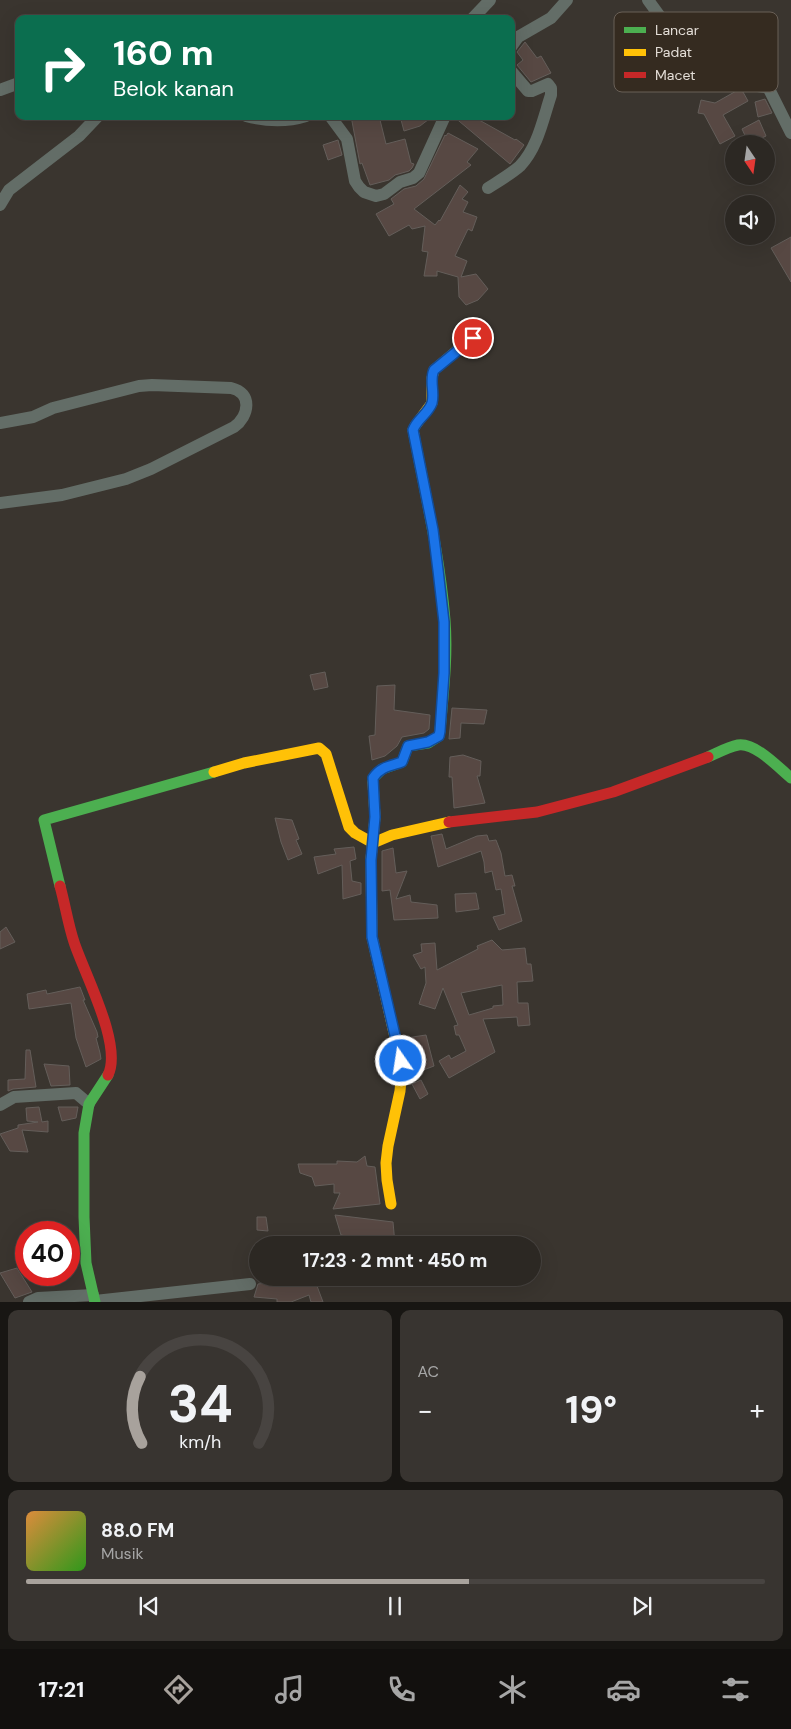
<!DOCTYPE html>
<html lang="id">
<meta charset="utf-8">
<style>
body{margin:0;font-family:"DM Sans",sans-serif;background:#383430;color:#f1f3f6;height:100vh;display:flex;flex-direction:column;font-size:19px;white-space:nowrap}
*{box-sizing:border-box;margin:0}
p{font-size:16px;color:#a6a6a6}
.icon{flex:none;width:28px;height:28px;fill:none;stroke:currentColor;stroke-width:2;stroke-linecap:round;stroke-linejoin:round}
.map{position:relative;height:1302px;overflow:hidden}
.details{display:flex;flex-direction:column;gap:8px;padding:8px;background:#181613;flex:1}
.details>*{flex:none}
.top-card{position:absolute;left:15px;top:15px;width:500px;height:105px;border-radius:10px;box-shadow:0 5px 20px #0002,0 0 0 1px #484441;background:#0b6e4f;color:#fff;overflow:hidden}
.needle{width:32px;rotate:167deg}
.tools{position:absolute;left:725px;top:135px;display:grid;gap:10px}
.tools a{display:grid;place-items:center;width:50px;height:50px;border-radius:50%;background:#2c2823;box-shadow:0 5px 20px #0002,0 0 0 1px #484441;font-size:25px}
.speed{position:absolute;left:15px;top:1221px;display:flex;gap:10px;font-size:25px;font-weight:700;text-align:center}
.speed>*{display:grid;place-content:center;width:65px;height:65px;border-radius:50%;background:#2c2823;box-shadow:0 5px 20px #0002,0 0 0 1px #484441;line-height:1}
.speed .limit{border:8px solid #d22;background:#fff;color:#111}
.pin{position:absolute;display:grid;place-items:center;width:42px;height:42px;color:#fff;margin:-21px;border:2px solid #fff;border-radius:50%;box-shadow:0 1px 5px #0007}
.me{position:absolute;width:55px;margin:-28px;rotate:347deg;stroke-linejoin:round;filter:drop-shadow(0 0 4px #0008)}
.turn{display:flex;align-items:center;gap:18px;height:105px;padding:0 15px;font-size:22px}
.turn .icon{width:65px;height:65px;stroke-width:2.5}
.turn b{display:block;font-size:35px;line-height:42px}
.big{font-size:38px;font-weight:700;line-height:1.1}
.details .widget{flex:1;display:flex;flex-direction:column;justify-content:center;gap:8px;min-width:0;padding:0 18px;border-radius:10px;background:#383430}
.details .dial{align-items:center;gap:0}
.dial svg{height:130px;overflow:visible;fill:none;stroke:#484441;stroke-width:7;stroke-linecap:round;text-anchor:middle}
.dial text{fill:#f1f3f6;stroke:none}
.song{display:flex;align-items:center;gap:15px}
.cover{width:60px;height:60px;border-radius:8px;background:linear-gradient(135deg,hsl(30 70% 55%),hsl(110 70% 35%))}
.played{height:5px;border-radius:2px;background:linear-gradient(90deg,#a8a29c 60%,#484441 60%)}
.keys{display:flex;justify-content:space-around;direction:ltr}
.heat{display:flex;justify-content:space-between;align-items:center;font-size:28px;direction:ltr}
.details .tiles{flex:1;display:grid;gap:8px;grid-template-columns:1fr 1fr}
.widget:last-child{grid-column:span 2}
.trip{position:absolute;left:249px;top:1236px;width:292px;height:50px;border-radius:25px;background:#2c2823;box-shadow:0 5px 20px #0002,0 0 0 1px #484441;font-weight:700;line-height:50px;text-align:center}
.dock{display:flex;height:80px;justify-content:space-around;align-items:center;background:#12100e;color:#a6a6a6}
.dock .icon{width:35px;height:35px}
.dock .active{color:#a8a29c}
.dock b{font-size:22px;color:#f1f3f6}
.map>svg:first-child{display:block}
</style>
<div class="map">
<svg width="791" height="1302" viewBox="0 0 791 1302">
<rect width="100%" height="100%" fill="#3a352f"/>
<path fill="#574843" stroke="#645e5a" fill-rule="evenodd" d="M525 42 537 58 541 56 551 73 531 82 517 65 523 60 517 52Z
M738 90 743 92 748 101 723 115 735 136 720 144 704 114 698 113 701 100 715 103Z
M765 99 772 113 758 117 755 102Z
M351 116H379L386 144 405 139 411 163 414 164 412 168 409 171 395 175 389 180 370 185 362 163 360 164Z
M400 116H433L420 126 404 131Z
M453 116H472L515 140 516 139 524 145 510 164Z
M759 120 766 136 749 144 742 129Z
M448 133 478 149 467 162 471 165 414 209 435 225 439 220 440 221 460 185 468 192 462 199 468 202 463 212 477 217 472 231 468 229 455 256 467 261 461 277 476 274 488 289 478 300 466 305 459 297 458 277 437 271V276H424L428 252 422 251 425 226 412 229 409 225 389 236 376 214 394 204 391 199 404 189 416 186 424 179 445 135 446 136Z
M338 140 342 155 328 160 323 145Z
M791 237V282L771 248Z
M325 672 328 687 314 690 310 675Z
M395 685 394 710 430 715 429 729 424 733 402 737 397 746 385 756 372 760 369 736 375 735 377 686Z
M452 708 487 710 484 724 461 723 460 738 449 739Z
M463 755 481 761 480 776H477L485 803 454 808 452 777H449L450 757Z
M275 818 292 820 299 839 296 840 302 854 288 860 281 842Z
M442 834 446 849 477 836 487 835 489 841 496 840 501 853 505 876 512 875 515 886H512L522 921 499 930 493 917 505 914 501 889 496 890 492 871 485 873 484 862 481 851 438 867 431 836Z
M354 847 356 859 350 861 352 881 361 883V894L343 899 342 865 318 874 314 857 336 854 334 849Z
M393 848 396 873 407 871 396 899 410 895 411 902 437 905 438 918 394 920 390 890 382 891V851Z
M476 893 479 909 456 912 455 894Z
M6 927 15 942 0 949V932Z
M492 940 502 950 525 948 527 964H531L533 981 517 982 518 1003H528L530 1025 518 1026 517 1017 483 1019 495 1052 449 1078 439 1061 449 1055 451 1059 466 1051 459 1035H456L454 1026 458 1025 443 988 435 1009 419 1004 426 983 425 967 421 969 413 955 422 952 421 944 435 943 437 970 478 949 477 946ZM502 985 503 1005 493 1006V1008L469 1015 461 993Z
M80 987 85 1000H83L97 1032 98 1037 96 1038 100 1053 101 1059 86 1067 76 1038 71 1003 29 1009 27 994 46 990 47 994Z
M426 1035 434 1066 413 1074 411 1055 406 1038Z
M26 1050H30L36 1087 13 1089 8 1091V1080L25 1079Z
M44 1064 69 1066 70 1085 51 1086Z
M421 1080 428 1094 420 1099 412 1084Z
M39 1107 42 1122 48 1121V1132L22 1130 28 1152 10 1151 0 1134 18 1128V1125L38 1122 27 1121 26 1108Z
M58 1107H78L76 1118 62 1121Z
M365 1156 367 1166 375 1167 380 1204 333 1209 340 1193H334V1184L315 1186 312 1177 300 1173 298 1164H337V1161L357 1162Z
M335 1215 393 1222 395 1244 341 1235Z
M257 1217H266L268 1231 257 1230Z
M17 1268 32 1292 15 1298 0 1273Z
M289 1278H314L323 1302H311L309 1295 291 1302H277V1299L254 1297 258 1284 289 1280Z"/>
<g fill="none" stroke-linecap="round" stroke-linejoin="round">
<path stroke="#636d67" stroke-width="12" d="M648 0 699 70 708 76 730 74 744 84 765 87 769 89 791 133
M472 19 490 0
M511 47 518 37 551 18 567 0
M0 90 19 83
M246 116C265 121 287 122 306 116
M330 116 347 139 355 181 359 187 364 192 376 196 384 194 400 182 413 178 419 173 445 116
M488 188C499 181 511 174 520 166 538 147 543 119 551 95V88L548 84 532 91H528L511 71
M0 205 9 190 79 136 98 116
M0 423 33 417 53 408 139 386 152 385 231 388C253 393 249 416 234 427L151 469 126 479 62 495 0 503
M0 1105 14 1097 76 1093 89 1104
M95 1301 250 1284
M29 1302 38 1298 93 1295"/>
<path stroke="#4caf50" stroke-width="11" d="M708 757C717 753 728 747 738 745 755 742 779 768 791 778
M373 782V778L382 769 402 762 408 746 428 743 439 736 440 731C443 695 448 657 445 620 440 558 426 497 414 435
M60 886 44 820 214 772
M95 1302 86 1263 84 1217V1133L89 1104 108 1075"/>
<path stroke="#ffc107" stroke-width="11" d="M414 435 413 430 415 426 432 403V378L434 370 473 337
M214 772 244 763 319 748 326 754 349 827 355 833 373 843 392 835 449 822
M373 782 375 817 371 859 372 937 402 1068 400 1091 388 1146 386 1163 387 1180 391 1204"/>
<path stroke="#c62828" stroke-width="11" d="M449 822 537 812 613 792 708 757
M60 886C65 904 68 924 74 942 84 973 123 1045 108 1075"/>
</g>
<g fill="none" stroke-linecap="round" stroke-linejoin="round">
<defs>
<path id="route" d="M401 1061 372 937 371 860 375 817 373 778C380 767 390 766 402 762L408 746 428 742 439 736 440 731 444 673V622L438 570 433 530 413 430C417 419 428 414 432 403 435 392 429 380 434 370L473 338"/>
</defs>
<use href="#route" stroke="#114b97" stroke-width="12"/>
<use href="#route" stroke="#1a73e8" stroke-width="9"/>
</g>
<rect x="614" y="12" width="164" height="80" rx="8" fill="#352b20" stroke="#696057" stroke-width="1"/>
<rect x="624" y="27" width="22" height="6" fill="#4caf50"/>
<rect x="624" y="49" width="22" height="7" fill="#ffc107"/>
<rect x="624" y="72" width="22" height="6" fill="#c62828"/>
<g font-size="14" fill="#e3ddd6">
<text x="655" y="35">Lancar</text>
<text x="655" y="57">Padat</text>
<text x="655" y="80">Macet</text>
</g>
</svg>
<div class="tools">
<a><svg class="needle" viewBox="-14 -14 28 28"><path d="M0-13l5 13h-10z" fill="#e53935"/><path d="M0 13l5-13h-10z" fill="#a6a6a6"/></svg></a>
<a><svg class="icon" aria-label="sound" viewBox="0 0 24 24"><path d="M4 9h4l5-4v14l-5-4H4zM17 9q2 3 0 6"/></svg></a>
</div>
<div class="speed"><div class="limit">40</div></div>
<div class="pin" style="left:473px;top:338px;background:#d93025"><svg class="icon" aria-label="arrive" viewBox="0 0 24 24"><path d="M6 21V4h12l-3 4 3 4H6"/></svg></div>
<svg class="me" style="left:401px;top:1061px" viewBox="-20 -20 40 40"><circle r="17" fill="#1a73e8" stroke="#fff" stroke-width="3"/><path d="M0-11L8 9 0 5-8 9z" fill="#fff"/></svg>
<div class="trip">17:23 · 2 mnt · 450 m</div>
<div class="top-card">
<div class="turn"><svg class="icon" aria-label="right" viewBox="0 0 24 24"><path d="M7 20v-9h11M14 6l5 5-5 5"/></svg><div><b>160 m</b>Belok kanan</div></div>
</div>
</div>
<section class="details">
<div class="tiles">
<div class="widget dial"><svg viewBox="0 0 100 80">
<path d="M14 69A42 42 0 1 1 86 69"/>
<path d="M14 69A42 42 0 0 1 13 28" stroke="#a8a29c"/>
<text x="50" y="56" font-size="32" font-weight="700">34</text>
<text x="50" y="72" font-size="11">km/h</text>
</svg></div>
<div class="widget"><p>AC</p>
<div class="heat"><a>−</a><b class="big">19°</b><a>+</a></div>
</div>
<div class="widget">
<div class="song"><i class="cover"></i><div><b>88.0 FM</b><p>Musik</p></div></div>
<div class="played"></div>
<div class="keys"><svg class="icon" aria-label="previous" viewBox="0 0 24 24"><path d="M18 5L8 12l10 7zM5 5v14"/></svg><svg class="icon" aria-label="pause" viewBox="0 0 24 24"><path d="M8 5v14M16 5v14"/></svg><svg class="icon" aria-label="next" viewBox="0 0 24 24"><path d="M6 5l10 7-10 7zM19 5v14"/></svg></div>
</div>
</div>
</section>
<nav class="dock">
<b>17:21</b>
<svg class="icon active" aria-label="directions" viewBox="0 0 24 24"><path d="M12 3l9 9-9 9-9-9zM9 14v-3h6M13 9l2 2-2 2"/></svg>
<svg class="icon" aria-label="music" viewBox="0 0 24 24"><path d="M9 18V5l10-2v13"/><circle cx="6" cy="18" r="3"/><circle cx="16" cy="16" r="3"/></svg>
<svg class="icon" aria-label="phone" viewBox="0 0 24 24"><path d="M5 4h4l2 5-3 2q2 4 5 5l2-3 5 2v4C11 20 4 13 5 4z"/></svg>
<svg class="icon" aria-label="climate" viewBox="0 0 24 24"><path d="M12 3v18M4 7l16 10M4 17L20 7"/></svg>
<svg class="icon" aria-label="car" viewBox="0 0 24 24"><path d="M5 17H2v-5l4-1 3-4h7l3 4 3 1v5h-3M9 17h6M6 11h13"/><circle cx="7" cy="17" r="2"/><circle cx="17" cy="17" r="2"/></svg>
<svg class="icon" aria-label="filters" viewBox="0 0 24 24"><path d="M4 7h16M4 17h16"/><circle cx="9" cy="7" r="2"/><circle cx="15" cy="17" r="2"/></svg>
</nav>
